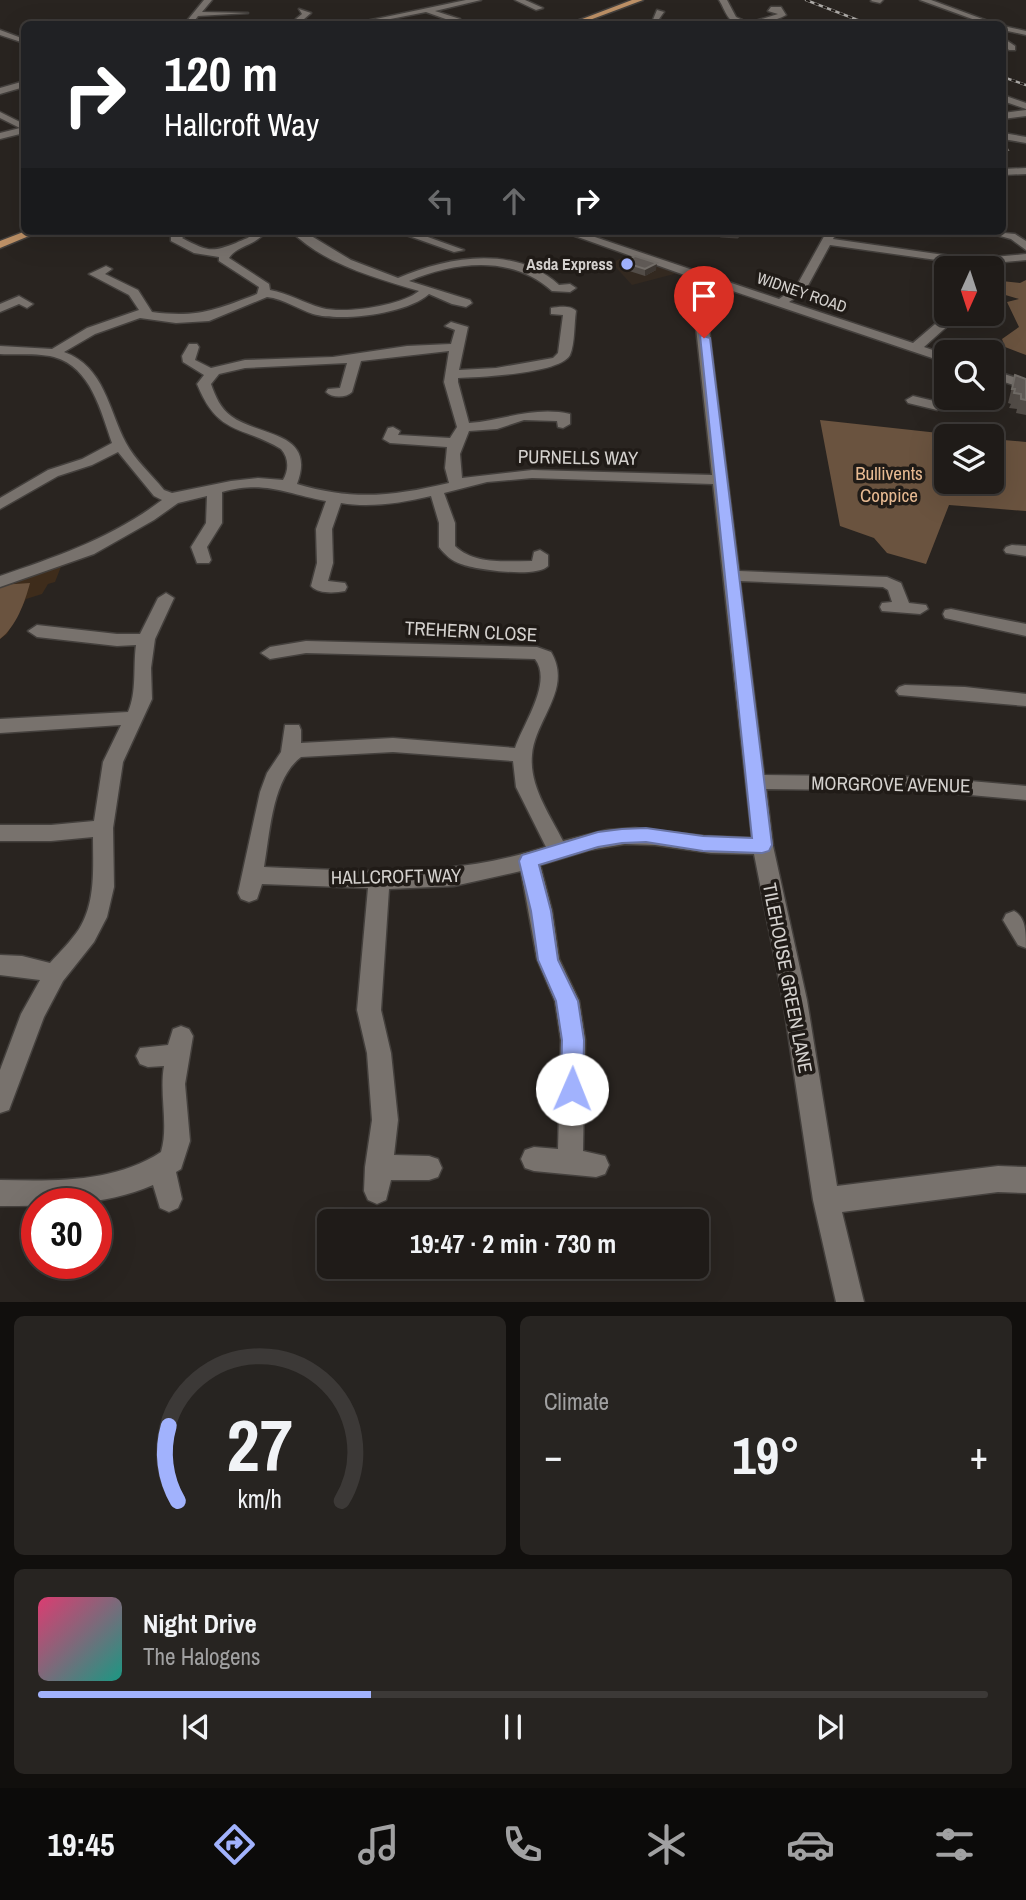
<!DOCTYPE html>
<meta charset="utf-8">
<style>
body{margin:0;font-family:"Archivo Narrow",sans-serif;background:#272421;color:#f1f3f6;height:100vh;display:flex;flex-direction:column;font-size:26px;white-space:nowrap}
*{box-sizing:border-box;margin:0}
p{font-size:23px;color:#a1a1a2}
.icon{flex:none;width:38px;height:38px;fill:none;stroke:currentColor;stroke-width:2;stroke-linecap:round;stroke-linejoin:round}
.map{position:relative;height:1302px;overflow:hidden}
.panel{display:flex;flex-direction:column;gap:14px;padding:14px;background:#110f0d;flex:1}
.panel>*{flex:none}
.guide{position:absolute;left:21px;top:21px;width:985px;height:214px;border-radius:10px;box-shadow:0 7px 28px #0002,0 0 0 2px #3c3937;background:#202124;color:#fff;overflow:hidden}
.needle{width:46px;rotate:183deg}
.tools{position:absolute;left:934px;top:256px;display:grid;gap:14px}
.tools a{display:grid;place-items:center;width:70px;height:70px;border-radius:10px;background:#1f1b18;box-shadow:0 7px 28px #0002,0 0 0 2px #3c3937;font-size:35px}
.speed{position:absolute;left:21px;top:1188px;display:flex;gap:14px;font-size:35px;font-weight:700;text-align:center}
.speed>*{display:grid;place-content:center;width:91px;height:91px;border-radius:50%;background:#1f1b18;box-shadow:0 7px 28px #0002,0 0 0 2px #3c3937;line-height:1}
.speed .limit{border:10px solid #d22;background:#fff;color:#111}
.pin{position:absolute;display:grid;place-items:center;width:60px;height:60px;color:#fff;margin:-72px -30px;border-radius:50% 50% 50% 0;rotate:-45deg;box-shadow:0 0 7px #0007}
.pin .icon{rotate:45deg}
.me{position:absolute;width:77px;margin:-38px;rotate:1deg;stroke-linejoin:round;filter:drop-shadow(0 0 5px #0008)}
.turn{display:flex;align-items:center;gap:24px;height:147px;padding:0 28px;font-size:32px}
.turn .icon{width:91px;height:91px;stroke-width:2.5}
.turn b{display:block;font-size:49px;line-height:60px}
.lanes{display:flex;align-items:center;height:66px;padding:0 28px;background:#0003;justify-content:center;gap:35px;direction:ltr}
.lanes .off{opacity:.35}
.big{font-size:52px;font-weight:700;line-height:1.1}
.panel .card{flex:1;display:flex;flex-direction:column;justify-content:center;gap:10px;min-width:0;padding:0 24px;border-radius:10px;background:#272421}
.panel .dial{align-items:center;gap:0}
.dial svg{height:182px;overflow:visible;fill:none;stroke:#3c3937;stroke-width:7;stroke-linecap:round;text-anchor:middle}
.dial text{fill:#f1f3f6;stroke:none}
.song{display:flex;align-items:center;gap:21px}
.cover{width:84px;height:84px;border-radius:10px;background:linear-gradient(135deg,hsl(340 70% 55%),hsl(170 70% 35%))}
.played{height:7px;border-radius:4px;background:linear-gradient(90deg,#a1b2fd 35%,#3c3937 35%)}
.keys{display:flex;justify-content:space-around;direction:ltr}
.heat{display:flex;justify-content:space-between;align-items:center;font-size:38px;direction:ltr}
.panel .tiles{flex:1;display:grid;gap:14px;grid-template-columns:1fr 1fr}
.card:last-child{grid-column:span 2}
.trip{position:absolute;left:317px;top:1209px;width:392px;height:70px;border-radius:10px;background:#1f1b18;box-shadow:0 7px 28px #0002,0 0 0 2px #3c3937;font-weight:700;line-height:70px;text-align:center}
.dock{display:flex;height:112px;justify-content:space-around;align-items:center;background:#0c0b0a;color:#a1a1a2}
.dock .icon{width:49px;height:49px}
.dock .active{color:#a1b2fd}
.dock b{font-size:32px;color:#f1f3f6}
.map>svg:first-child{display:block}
</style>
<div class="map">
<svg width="1026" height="1302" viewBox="0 0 1026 1302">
<rect width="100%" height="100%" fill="#292420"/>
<path fill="#332920" d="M625 256 678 273 632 285 612 263Z"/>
<path fill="#3e2c1b" d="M62 564 55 582 48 584 42 594 26 599 7 634 0 639V585Z"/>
<path fill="#6a533f" d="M992 280 1020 283 1026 280V355L1005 347 1002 339 1019 327 1007 302 1019 299 992 291Z
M820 420 966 436H947V481H992V439L1026 442V511L949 505 926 564 887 553 874 538 840 526Z
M30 583C25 602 16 627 0 639V585Z"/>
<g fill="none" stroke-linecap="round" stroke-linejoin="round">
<defs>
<path id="minor" d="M204 0H212L202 12 248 13 198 16 192 24H152L186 22Z
M466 0H481L435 11 460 19 457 23 426 12 365 24H352Z
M515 0H525L543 8 536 10Z
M719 0H727L736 17 749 23 778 14 768 11 771 7H781L786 15C773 22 745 31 731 20 726 16 723 6 719 0Z
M883 0 880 3 871 1 872 0Z
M920 0H931L996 24H986Z
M299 9 311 13 304 19 307 24H300L296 19 302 14Z
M657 10 664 12 659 19 670 24 652 22Z
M1003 26 1026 31V35L1003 30Z
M0 30 24 39V43L0 35Z
M1003 38 1015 46V50H1009L1003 44Z
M21 82H24V87L0 94V88Z
M1003 95 1026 103V109L1003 101Z
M1026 110V116L1003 119V113Z
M0 112 24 124V133L0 139V133L20 128 0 118Z
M1003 133 1026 137V143L1003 139Z
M1026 168V174L1003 175V169Z
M178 231H190L182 238C207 251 211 253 236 243 244 239 251 238 256 231H266C256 246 237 245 229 258L269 284 270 290C288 293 304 303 322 308 344 314 401 306 419 291 376 278 323 264 291 231H303L351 260 398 278C449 256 515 245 559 285L570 284 576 288 570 292 552 291C513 255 456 261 409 281L470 300 472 303 466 307 452 304 429 294C407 314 341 322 313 314 298 309 284 299 267 297L209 321 176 323 140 318 95 334 64 352C105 367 108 409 126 443 135 460 152 475 164 490L172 493 231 481 258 478 283 480C289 470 289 458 281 449 241 425 218 436 197 384L204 375 183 362 182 356 189 344H197L199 347 195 360 211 368 245 360 333 357 407 346 451 344 455 330 445 326 451 322 468 327 459 370 496 368 553 358 558 353 563 315 551 314V308C558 307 571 305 576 311 574 324 575 344 570 355 560 374 479 377 458 378V382L469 423C504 420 535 406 570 414V424L563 428 558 427 557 421 524 420 497 429 469 431 460 454 462 478 532 470 712 475 691 281 693 278 561 231H577L779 299 796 287 827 231H837L833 239 972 259 1026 254V260L972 265 830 245 805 291 789 302 913 343 948 313H962L924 347 947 355V363L703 281 739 571 887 577 901 583 909 603 926 605 928 609 920 614 882 611 880 607 882 603 892 602 888 590 883 587 740 581 764 775 925 777 1026 786V800L925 791 766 789 773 846 807 1000 837 1186 998 1166 1026 1167V1193L998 1192 842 1212 864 1302H836L813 1200 783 1000 754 854 711 853 655 845 625 844 589 850 540 865 552 911 559 959 579 1001 585 1040 583 1151 605 1156 609 1165 605 1174 596 1177 534 1171 525 1168 521 1159 525 1150 534 1147 558 1149 561 1040 555 1001 537 959 521 871 454 886 389 889 381 1010 391 1053 398 1120 394 1155 429 1156 438 1159 442 1168 438 1177 429 1180H391L386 1200 377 1204 368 1200 364 1191 365 1167 372 1120 367 1053 357 1010 368 888 262 884 257 899 249 902 241 899 238 893 260 792 267 773 281 752 285 725H299L301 730V743L393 738 515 748C523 724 553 682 535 659L306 653 270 659 261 653 270 647 306 641 537 647 551 652C573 689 535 719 532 755 529 786 550 815 563 841L607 830 635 828 704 836 752 838 713 484 532 478 487 482 444 493 455 523V546C475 565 506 561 532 561L534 552 540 550 548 555V566C537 578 477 570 461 564 452 561 445 555 439 547V523L431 496C402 503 370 508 341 503L332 529 333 563 328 581 345 583 347 587 345 591C335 593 318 594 311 586L317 563 316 529 326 501C286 494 266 480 222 492V523L207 547 211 560 209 563H197L191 547 206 523 207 496 178 503 154 520 94 554 0 587V576C58 556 112 538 162 500L154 496 118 452 92 465 58 476 0 509V498L48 470 82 459 112 443C101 412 91 367 54 357 38 353 17 355 0 354V346L52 349 87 328 139 310 129 295 89 274 106 266 112 269 105 274 138 290 152 312C197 318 215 310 257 294L259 287 219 261V257L194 253 171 241V237ZM449 351 444 382 457 427 450 438 398 435 400 431 393 427 388 428 383 439 390 443 447 447 445 468 449 483C393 496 354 501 297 484 317 431 259 437 231 416 221 409 215 396 211 384L219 374 245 368 347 363 340 388 328 389 326 392C332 398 346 398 352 392L361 361ZM393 752 513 761 516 787 546 847C447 879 365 871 264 867 270 833 272 779 301 757Z
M395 231H411L464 250 454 252Z
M724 231H744L737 237 721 236 720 234Z
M982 231 1015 234 1026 241V250L1011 239Z
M19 296 33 304 27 308 19 304 0 312V304Z
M992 370 1026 381V389L992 378Z
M947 393V397H955L937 410 908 403 906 400 913 396 934 401Z
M1012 545 1026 546V556L1006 553 1004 550 1006 547Z
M166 593 174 598 155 639 151 668 152 699 123 762 113 828 114 887 107 917 94 942 63 981 44 1017 9 1110 0 1113V1070L21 1014 40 980 0 975V955L22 956 50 963C60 952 71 941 79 929 96 902 93 867 93 837L51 841H0V825H51L94 821 103 762 121 725 0 733V719L128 712C137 692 133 667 136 645L117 646 37 637 28 631 37 625 117 634H140L158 598Z
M951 609 1026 624V636L945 618 943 614 945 610Z
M905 685 965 687 1026 694V706L899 695 896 691 899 687Z
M1014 911C1026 917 1026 933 1026 948L1018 945 1003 920 1006 914Z
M181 1026 189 1029 193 1036 185 1084 190 1141 181 1169 176 1172 182 1199 178 1208 169 1212 160 1208 153 1185C104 1206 50 1206 0 1206V1180C54 1181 114 1183 161 1152 169 1125 159 1095 164 1066L148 1067 140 1064 136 1056 140 1048 168 1045 173 1029Z"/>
<path id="major" d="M632 0H643L579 24H569Z
M26 231H41L0 248V241Z"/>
</defs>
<use href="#minor" stroke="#44403d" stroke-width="3"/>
<use href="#major" stroke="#44403d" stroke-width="3"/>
<use href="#minor" fill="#78726d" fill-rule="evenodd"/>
<use href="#major" fill="#bc9066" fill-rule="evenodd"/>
<defs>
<path id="rail" d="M806 0 868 24
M1003 77 1026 85"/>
</defs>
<use href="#rail" stroke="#adaaa7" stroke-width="2.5"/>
<use href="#rail" stroke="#201b17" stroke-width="2" stroke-dasharray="4.5" stroke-linecap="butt"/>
</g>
<path fill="#524c47" d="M24 128V148L20 129Z
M1003 142 1008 150 1004 166 1003 167Z
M623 262 656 270 645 276 623 269Z
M1015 375 1026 379V415L1016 413 1017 409 1009 408 1011 404 1008 403Z"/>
<path fill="#3c3631" d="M1008 150 1004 166 1003 167 1006 151Z
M657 263 656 270 645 276V269Z"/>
<path fill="#605a56" stroke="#726d68" stroke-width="2" d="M1003 142 1008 150 1003 151Z
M635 256 657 263 645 269 623 262Z
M1015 375 1026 379V400L1021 399V394L1014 393 1015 389H1012Z"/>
<path fill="#a1b2fd" stroke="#6974a4" stroke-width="2" d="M700 335 710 338 772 845 769 851 762 853 703 851 646 842 622 843 598 847 539 865 551 911 558 960 578 1001 584 1040 583 1089 580 1096 572 1099 564 1096 561 1089 562 1040 556 1001 538 960 531 911 519 861 522 855 598 832 622 829 646 828 703 836 752 838Z"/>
<circle fill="#a1b2fd" stroke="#201b17" stroke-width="2.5" cx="627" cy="264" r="7"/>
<g text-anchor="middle" stroke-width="7" stroke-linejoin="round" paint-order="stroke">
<g font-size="16" font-weight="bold" fill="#d4d1ce" stroke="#201b17" text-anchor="end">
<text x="613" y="270">Asda Express</text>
</g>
<g font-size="16" fill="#d4d1ce" stroke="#201b17">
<text transform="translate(802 292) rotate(19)" y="6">WIDNEY ROAD</text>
</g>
<g font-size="19" fill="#d4d1ce" stroke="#201b17">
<text transform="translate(578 457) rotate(1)" y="7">PURNELLS WAY</text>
<text transform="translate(471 631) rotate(3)" y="7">TREHERN CLOSE</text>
<text transform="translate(891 784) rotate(1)" y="7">MORGROVE AVENUE</text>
<text transform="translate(396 876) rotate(-1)" y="7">HALLCROFT WAY</text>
<text transform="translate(788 978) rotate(79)" y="7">TILEHOUSE GREEN LANE</text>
</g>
<g font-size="19" fill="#e7ba92" stroke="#201b17">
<text x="889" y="480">Bullivents<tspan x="889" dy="22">Coppice</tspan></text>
</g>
</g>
</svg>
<div class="tools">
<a><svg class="needle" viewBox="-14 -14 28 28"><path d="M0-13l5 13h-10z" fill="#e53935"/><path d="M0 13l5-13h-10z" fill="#a1a1a2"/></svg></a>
<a><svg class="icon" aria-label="search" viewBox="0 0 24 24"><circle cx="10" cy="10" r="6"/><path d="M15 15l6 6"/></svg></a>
<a><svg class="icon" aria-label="layers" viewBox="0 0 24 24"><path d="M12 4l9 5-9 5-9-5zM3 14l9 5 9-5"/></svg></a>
</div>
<div class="speed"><div class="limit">30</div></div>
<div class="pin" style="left:704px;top:338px;background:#d93025"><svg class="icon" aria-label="arrive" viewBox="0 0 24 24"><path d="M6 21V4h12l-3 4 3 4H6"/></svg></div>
<svg class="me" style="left:572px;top:1089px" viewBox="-20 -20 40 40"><circle r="19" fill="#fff"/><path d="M0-13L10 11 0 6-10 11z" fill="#a1b2fd"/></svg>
<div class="trip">19:47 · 2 min · 730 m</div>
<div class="guide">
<div class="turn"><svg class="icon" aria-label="right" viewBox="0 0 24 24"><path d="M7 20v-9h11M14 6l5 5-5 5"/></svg><div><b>120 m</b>Hallcroft Way</div></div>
<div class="lanes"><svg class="icon off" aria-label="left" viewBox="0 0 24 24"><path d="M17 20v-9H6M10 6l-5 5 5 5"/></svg><svg class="icon off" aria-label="ahead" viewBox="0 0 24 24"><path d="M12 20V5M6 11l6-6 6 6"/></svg><svg class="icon" aria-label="right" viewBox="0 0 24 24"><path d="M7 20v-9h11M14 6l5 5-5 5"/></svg></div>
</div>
</div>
<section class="panel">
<div class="tiles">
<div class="card dial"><svg viewBox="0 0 100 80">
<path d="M14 69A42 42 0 1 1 86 69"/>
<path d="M14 69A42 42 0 0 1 10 36" stroke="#a1b2fd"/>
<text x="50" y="56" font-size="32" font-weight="700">27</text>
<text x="50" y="72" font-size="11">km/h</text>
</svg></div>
<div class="card"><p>Climate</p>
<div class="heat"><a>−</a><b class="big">19°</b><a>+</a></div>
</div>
<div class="card">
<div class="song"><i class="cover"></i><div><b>Night Drive</b><p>The Halogens</p></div></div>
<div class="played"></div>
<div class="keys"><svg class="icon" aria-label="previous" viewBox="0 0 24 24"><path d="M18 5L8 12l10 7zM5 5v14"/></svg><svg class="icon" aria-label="pause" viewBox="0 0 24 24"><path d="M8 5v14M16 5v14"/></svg><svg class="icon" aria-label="next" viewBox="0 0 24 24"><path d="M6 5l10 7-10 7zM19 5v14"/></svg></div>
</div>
</div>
</section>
<nav class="dock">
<b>19:45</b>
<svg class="icon active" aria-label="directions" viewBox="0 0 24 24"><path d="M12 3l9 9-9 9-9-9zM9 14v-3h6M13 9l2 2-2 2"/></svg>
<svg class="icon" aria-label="music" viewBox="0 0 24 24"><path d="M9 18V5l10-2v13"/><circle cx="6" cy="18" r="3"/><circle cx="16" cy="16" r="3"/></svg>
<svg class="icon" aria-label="phone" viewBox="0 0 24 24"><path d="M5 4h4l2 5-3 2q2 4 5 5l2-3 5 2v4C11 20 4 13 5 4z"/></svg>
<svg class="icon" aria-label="climate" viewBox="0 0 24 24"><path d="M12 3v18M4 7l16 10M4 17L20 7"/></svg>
<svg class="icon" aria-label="car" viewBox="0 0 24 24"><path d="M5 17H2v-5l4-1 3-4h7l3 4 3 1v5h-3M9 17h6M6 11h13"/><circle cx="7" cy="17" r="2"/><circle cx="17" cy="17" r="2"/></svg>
<svg class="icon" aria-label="filters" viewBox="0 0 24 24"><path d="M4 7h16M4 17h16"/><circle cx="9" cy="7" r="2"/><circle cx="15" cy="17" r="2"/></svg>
</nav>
